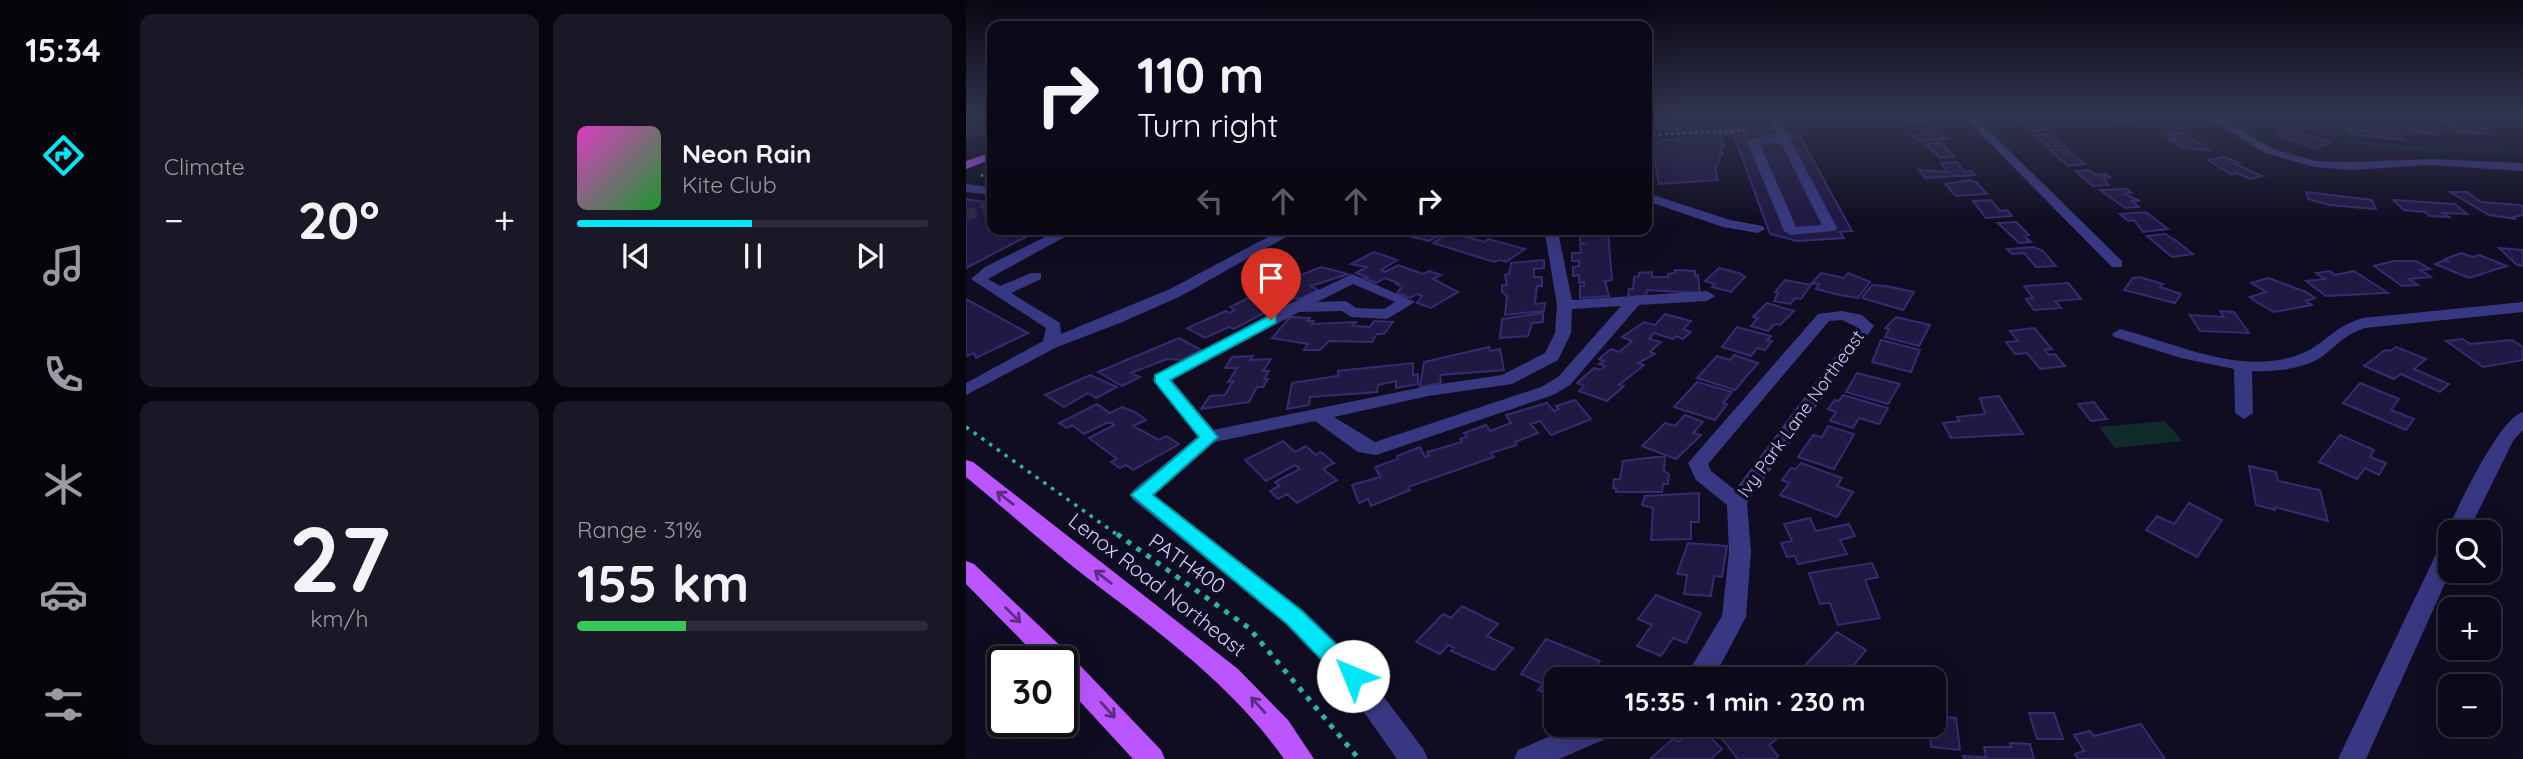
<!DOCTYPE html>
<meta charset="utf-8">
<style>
body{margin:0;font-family:Quicksand,sans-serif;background:#1a1827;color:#f1f3f6;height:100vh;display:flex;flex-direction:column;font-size:26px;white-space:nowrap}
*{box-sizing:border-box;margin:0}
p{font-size:23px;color:#9a9aa2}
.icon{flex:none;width:38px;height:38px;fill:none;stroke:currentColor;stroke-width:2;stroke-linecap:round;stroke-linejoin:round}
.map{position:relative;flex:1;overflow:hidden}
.sheet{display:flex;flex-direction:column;gap:14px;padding:14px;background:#07060e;width:840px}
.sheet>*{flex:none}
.hud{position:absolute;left:21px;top:21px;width:665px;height:214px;border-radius:14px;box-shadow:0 7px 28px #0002,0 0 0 2px #2c2b39;background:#0c0a1a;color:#f1f3f6;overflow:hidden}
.buttons{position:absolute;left:1472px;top:520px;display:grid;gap:14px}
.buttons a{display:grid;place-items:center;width:63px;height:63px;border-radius:14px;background:#0c0a1a;box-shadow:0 7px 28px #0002,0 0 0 2px #2c2b39;font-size:35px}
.speed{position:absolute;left:21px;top:646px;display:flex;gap:14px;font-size:35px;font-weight:700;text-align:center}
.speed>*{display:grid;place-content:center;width:91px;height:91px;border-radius:50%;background:#0c0a1a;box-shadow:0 7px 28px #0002,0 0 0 2px #2c2b39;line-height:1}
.speed .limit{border:4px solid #111;border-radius:10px;background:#fff;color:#111}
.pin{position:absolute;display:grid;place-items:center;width:60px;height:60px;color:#fff;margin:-72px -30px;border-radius:50% 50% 50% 0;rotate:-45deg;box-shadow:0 0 7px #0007}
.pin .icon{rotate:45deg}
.me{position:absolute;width:77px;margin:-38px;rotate:315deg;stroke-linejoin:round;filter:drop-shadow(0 0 5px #0008)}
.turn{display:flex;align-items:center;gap:24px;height:147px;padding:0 35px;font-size:32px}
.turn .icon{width:91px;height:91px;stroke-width:2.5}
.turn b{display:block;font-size:49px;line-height:60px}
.lanes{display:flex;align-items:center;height:66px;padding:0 35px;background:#0003;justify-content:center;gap:35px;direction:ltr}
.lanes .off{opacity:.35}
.big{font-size:52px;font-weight:700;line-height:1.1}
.sheet .card{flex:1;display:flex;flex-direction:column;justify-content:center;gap:10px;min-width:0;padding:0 24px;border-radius:14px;background:#1a1827}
.sheet .dial{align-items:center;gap:0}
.dial b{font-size:91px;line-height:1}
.song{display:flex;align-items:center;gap:21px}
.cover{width:84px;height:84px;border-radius:10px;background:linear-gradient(135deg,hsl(310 70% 55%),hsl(130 70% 35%))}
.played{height:7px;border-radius:4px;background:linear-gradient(90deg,#00e6f9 50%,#2c2b39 50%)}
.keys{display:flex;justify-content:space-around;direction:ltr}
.heat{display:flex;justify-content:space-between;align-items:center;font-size:38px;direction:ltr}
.charge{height:10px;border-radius:5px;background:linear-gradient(90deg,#34c759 31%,#2c2b39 0)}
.sheet .tiles{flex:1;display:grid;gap:14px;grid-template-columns:repeat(2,1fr)}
.trip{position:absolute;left:578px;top:667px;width:402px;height:70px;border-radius:14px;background:#0c0a1a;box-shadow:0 7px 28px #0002,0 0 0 2px #2c2b39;font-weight:700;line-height:70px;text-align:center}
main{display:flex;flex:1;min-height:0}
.menu{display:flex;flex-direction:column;width:126px;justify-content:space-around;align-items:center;background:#05040a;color:#9a9aa2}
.menu .icon{width:49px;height:49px}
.menu .selected{color:#00e6f9}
.menu b{font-size:32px;color:#f1f3f6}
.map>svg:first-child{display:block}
</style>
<main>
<nav class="menu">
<b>15:34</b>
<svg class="icon selected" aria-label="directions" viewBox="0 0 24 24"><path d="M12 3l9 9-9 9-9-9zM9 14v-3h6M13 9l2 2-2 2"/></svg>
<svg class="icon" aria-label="music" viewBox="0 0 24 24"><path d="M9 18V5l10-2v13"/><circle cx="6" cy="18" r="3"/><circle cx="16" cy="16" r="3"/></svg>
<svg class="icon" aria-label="phone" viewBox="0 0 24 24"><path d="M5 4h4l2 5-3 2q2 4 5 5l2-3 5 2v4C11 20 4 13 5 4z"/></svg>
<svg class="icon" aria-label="climate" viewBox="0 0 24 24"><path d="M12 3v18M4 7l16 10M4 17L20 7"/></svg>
<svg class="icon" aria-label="car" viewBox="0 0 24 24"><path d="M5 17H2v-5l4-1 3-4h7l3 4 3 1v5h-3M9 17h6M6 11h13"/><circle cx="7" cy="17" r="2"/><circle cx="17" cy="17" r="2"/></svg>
<svg class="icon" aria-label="filters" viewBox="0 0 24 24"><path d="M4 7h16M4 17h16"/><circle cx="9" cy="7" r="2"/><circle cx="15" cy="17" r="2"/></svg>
</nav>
<section class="sheet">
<div class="tiles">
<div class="card"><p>Climate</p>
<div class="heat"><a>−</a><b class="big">20°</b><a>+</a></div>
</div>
<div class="card">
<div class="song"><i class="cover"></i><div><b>Neon Rain</b><p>Kite Club</p></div></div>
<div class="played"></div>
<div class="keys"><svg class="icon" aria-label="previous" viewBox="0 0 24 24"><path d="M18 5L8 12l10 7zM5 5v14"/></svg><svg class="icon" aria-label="pause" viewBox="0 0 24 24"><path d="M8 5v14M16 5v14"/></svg><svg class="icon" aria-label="next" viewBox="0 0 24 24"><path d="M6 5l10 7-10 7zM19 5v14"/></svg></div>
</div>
<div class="card dial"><b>27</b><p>km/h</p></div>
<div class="card"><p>Range · 31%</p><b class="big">155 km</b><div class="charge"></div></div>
</div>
</section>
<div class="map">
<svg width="1557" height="759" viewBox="0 0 1557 759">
<rect width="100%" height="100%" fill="#100d22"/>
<path fill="#102c2a" d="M1199 421 1216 441 1149 448 1133 427Z"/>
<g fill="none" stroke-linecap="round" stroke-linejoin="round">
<path stroke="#081e40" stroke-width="3.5" d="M1321 116 1362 133
M1384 141 1437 148 1557 153"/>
</g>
<path fill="#201943" stroke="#362a70" stroke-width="2" d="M0 116H23L26 129 0 138Z
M682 116H790L801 136 823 133 825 137 834 136 886 231 874 232 878 238 831 241 804 234 767 133 754 134 758 147 754 149 757 154 753 156 754 160 749 170 752 180 693 184 686 145 696 140H713L712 134 711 130 684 127Z
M940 116H962V117H957L961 123H946Z
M1143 116H1182V125L1146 122Z
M1066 119 1080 130 1064 131 1050 120Z
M1435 120 1470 123 1478 131 1469 130 1472 134 1446 132Z
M1477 121 1513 123 1523 129H1515L1522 134 1493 132Z
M1379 129 1432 133 1438 140 1383 134Z
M966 130 981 139 951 141 947 136Z
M1315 131 1329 132 1364 142 1350 149 1309 134Z
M1217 133 1239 146 1243 150 1217 148 1203 139H1209L1201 134Z
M1083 134 1098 146 1084 147 1068 135Z
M975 143 988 157 974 158 960 144Z
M1100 149 1119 164 1102 166 1084 150Z
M1258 157 1274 163 1269 164 1296 176 1284 179 1271 173 1266 175 1242 160Z
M991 162 999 172 1006 171 1009 175 959 178 953 170 982 172 975 163Z
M1123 170 1130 175 1140 174 1144 177 1137 178 1143 185 1127 186 1109 171Z
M1003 180 1010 182 1021 194 990 196 979 184Z
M1161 189 1166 193 1158 194 1174 201H1166L1173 207 1159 208 1134 190Z
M1340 192 1406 200 1410 209 1364 205 1342 199Z
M1484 192H1501L1515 202 1554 205 1557 207V215L1547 217 1550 219 1523 215Z
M0 199 26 203V229H75L0 268Z
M1025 200 1034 211 1041 210 1046 216 1020 218 1007 201Z
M1427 200 1489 204 1501 214 1477 213 1483 217 1464 216 1459 212 1438 210Z
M1180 212 1202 229 1177 232 1168 220 1162 221 1154 214Z
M1050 222 1063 235 1058 236 1065 242 1053 243 1032 223Z
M452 229 466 231 484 230 463 241 442 236Z
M489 229 499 232 495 235 518 242 522 239 559 249 540 262 533 260 528 262 467 243Z
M608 229 642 232 646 280 639 281 643 296 614 298V286H618V282L613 283V275L607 276V267L613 266V261H606V253H615L614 244H618L614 241V235H608Z
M1199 234 1209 240 1227 254 1206 257 1181 236Z
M1067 247 1076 250 1090 266 1070 267 1058 253 1046 254 1041 249Z
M1533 248 1557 250V266L1551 265Z
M408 252 431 260 415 270 419 272 432 265 457 274 463 271 475 275 467 279 492 292 465 308 451 303 456 296 451 294 444 298 431 293 436 287 430 284 432 283 419 278 410 283 398 278 401 277 390 273 401 267 385 264Z
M1495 253 1507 257 1513 255 1541 266 1503 278 1469 264 1479 260 1483 262 1479 259Z
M578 260V268L568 269V277H576V286H571L569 304 579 303 578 311 539 315 541 296 536 292V285H541L539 275 543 274 545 263Z
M1428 261H1450L1464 269 1454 270 1465 277 1443 279 1452 285 1436 286 1408 266Z
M355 267 382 274 345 286 352 290 336 298 313 300 295 309 300 312 268 329 263 327 239 338 221 328 260 311 263 313 269 310 264 307 290 294 321 285 328 281 325 279Z
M753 268 773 273 779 277 765 292 746 287 749 284 739 281Z
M709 270 729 271V276L732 275 734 293 681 290 680 296 662 297 663 289H667L668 277 673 276V273L686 272V277H702V274L709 273Z
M1364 271 1369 275 1388 271 1422 293 1360 296 1340 281 1359 279 1350 273Z
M855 273 878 278 882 273 904 282 892 298 874 295 850 289 853 284 846 283Z
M1173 277 1197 284 1194 287 1215 294 1209 303 1158 290 1167 278Z
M1302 278 1340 292 1349 298 1340 301 1346 305 1308 312 1292 303 1284 297 1300 292 1285 283Z
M819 280 845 285 835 299 829 298 824 304 808 301 812 293 809 292Z
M1102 283 1115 299 1089 301 1095 308 1068 310 1060 299 1067 298 1058 286Z
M906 285 920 286 948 292 937 310 896 298Z
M0 299 62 333 10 358 8 353 0 356Z
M801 303 828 311 814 325 809 324 802 331 785 326 792 318 787 317Z
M1254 311 1268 312 1283 333 1234 331 1224 315 1258 317Z
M577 313V322L566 323 562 336 534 338 536 319Z
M699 314 725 321 717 329 725 332 717 339 710 336 707 339 688 333 683 339 695 342 684 352 689 354 672 363 678 365 653 385 658 386 641 401 613 391 618 386 611 383 628 368 634 370 639 366 633 364 638 361 633 359 645 349 653 352 666 341 656 337 678 322 689 325Z
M324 317 344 318 341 321H348L346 324 390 322 386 326 404 327 408 321 427 322 418 334H411L406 342 363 341 354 350H338L342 344 306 338Z
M930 317 964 325 953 346 919 337 923 329 919 328Z
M771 327 805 336 801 340 806 341 799 350 791 348 785 356 756 347Z
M1068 328 1086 349 1079 350 1083 355 1089 354 1099 366 1074 369 1061 353 1049 354 1040 342 1052 341 1044 331Z
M213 338 235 350 215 360 201 359 170 371 165 373 174 377 156 386 132 372Z
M1497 339 1504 344 1546 340 1557 347V360L1517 367 1480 341Z
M915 340 954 350 945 372 906 362Z
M523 347 524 351 534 349 538 370 474 375 475 383 454 387 458 362Z
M1430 347 1460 359 1448 369 1483 384 1474 392 1435 374 1428 379 1398 366 1419 350 1424 351Z
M768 355 792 363 769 390 731 378 751 356 764 360Z
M287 356 284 360 305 359 297 371H303L298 379H302L297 387H291L283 402 235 409 244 396 259 395 267 381 262 382 271 368H259L266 357Z
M447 363V375L452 374V384L430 388V381L412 385 411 392 344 397 343 405 321 409 326 383 372 376V371Z
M891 373 934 384 922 404 880 392Z
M124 375 151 387 130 398 122 393 98 407 79 395Z
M731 382 766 392 757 403 761 404 749 420 708 407Z
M1394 383 1433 399 1425 410 1448 419 1440 430 1377 403Z
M877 395 922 408 913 424 893 418 887 428 864 421 870 412 862 409 869 400 873 401Z
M1033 396 1057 434 985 438 977 423 994 421 991 417 1019 414 1014 398Z
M609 400 625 419 585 435 574 421 565 424 572 433 549 442 551 445 525 453 528 457 442 487 444 490 405 506 402 499 393 503 386 485 414 477 409 467 432 459 431 456 454 447 459 457 463 455 461 452 496 442 494 439 501 437 498 433 520 425 524 431 545 423 540 415 581 403 588 411 593 409 590 406Z
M1128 402 1140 418 1141 419 1125 421 1112 404Z
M131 404 144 413 156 407 169 412 180 420 167 426 193 440 200 436 213 444 167 470 160 465 154 468 145 462 151 459 123 438 148 425 146 423H140L118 434 106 425 101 428 93 423Z
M719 415 737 422 727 433 735 435 710 459 676 446 699 423 709 426Z
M862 426 888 434 868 469 832 457 847 435 856 437Z
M1374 435 1408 450 1404 457 1420 463 1413 475 1399 468 1391 479 1353 462Z
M317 441 329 452 340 446 350 455 355 452 368 463 357 469 371 480 331 503 321 494 312 499 304 491 313 486 309 482 334 469 329 465 300 481 279 460Z
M699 456 698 471 703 474 702 484H697L696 492H650V488H647L648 479H654L657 461Z
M835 463 876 478 871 486 887 492 871 517 814 495 823 483 816 480 825 468 830 469Z
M1283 466 1310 472 1312 481 1354 490 1362 521 1309 507V510L1290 505Z
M733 493V522H725V539L685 540 687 508 676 505 679 496Z
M1223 503 1256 520 1231 557 1180 530 1191 516 1208 524Z
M844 518 850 531 883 524 889 536 874 540 881 554 832 564 829 556 821 557 815 543 826 541 818 524Z
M722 543 761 546 756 577 748 576 745 596 718 594 721 575 711 574Z
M906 563 912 577 899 580 914 618 872 625 864 603 854 604 843 573Z
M690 595 735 613 720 643 707 638 695 656 671 646 686 625 672 619Z
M496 606 532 624 521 636 547 648 528 670 485 651 488 648 482 645 474 654 450 642 477 614 485 618Z
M871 632 900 650 888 665 909 679H826Z
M580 639 634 661 625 674 639 679H590V697L572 690 577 684 555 674Z
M1063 713H1088L1097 739H1071Z
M968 716 990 718 994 750 965 747 963 724H968Z
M810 724 818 733 803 745 812 756 809 759H772L745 725Z
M1175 724 1199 759H1112L1109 754 1118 751 1108 735 1124 731 1128 736Z
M732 725 756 749 745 759H684L708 738 712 742Z
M1044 743 1064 744 1068 759H998L997 756 1020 757 1018 747H1045Z"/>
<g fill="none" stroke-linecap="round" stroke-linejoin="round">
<path stroke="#2d2a43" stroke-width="11" stroke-dasharray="11 6" stroke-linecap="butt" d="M0 216 26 205"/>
<path stroke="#2bb5aa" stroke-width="2.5" stroke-dasharray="2.5 3.5" stroke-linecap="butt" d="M681 135 781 130
M15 176 26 171"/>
<path stroke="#2bb5aa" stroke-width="3.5" stroke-dasharray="3.5 6" stroke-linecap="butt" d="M0 427 153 536"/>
<path stroke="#2bb5aa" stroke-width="5" stroke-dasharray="5 7" stroke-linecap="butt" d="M151 534 283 628 393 759"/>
<path fill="#383782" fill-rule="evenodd" d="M802 116H812L871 228 869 231 825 235 818 231 781 141 787 138 812 136ZM815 143 856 225 830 227 794 144Z
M997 116H1008L1156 261V267H1146Z
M1239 116H1252L1307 149 1350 161 1385 162 1464 159 1557 163V171L1464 165 1385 170 1349 167 1299 153Z
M0 184 26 187V195L0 192Z
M681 193 764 220 797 226 799 229 792 233 757 227 681 201Z
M95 229H113L22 279 34 286 65 273H75V279L45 293 94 323 95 334 204 289 317 229H334L215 296 154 323 91 347 0 395V383L77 341 80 328 5 279 19 267Z
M571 229H590L592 232 606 300 741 291 749 296 741 301 673 305 604 385 587 395 410 455 392 452 349 421 249 442 188 495 337 610 396 668 458 750 462 759H431L378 684 321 624 167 500 164 495 167 490 232 436 186 379 321 305 386 274 449 302 421 319 385 317 376 311 333 312 206 380 247 430 462 386 536 375 579 353 589 333 591 305 579 234ZM387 284 429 302 418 309 390 308 380 301 351 302ZM655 306 592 377 575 387 409 442 368 417 462 396 546 384 592 360 605 333 606 309Z
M1557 302V312L1399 328C1381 333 1371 345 1357 356 1338 369 1309 372 1286 371L1287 413 1278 419 1269 413 1268 369 1215 358 1148 337 1146 334 1154 329C1209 343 1275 376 1332 355 1358 346 1367 326 1397 318Z
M876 311 896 315 908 326 781 503 785 552 780 617 747 679H718L756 616 763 552 761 505 730 480 722 463 852 314ZM876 320 891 327 769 490 745 471 742 464 863 321Z
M1557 412V430L1547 441 1502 532H1484L1483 538 1480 532C1493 507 1532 419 1557 412Z
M1484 540 1485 570 1400 759H1372L1473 548 1476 542Z
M612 724H657L653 733 593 759H548L552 750Z"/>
<path fill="#b5f" fill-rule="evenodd" d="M26 152V159L0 169V161Z
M0 460 7 462 272 669 322 720 348 759H318C264 682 188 629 115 573 76 542 39 509 0 477Z
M0 561 8 564 105 656 195 750 199 759H167L96 682V662H77L0 584Z"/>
</g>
<defs><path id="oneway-shaft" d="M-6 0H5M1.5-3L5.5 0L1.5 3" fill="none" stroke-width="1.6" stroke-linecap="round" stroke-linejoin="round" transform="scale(1.75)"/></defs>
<g stroke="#5d2d85">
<use href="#oneway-shaft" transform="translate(39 498) rotate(-142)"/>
<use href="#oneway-shaft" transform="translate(137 577) rotate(-143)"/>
<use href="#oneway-shaft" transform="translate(47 615) rotate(45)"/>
<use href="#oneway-shaft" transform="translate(292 705) rotate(-132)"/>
<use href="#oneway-shaft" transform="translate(142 710) rotate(48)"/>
</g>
<linearGradient id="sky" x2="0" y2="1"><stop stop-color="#090713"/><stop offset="0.52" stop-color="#31354f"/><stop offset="1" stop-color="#31354f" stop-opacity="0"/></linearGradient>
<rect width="1557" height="222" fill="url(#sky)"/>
<path fill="#00e6f9" stroke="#0096a2" stroke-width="2" d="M305 315 310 316V323L204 380 252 437 187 495 336 611 396 669 399 676 396 684 387 687 379 684 321 624 165 495 233 437 189 382V375Z"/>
<g text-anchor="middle" stroke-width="7" stroke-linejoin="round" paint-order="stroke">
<g font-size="18" fill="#d2ceff" stroke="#100d22">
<text transform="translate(835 414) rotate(-54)" y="6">Ivy Park Lane Northeast</text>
</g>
<g font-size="21" fill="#d2ceff" stroke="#100d22">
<text transform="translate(221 564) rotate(35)" y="7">PATH400</text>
<text transform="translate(191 585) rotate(38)" y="7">Lenox Road Northeast</text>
</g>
</g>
</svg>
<div class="buttons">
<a><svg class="icon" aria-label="search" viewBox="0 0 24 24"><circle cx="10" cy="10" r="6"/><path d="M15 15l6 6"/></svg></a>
<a>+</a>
<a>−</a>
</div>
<div class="speed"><div class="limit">30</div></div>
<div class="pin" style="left:305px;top:320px;background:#d93025"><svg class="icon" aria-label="arrive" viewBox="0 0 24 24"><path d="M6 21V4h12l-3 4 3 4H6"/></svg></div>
<svg class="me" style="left:387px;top:676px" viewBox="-20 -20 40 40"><circle r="19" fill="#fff"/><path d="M0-13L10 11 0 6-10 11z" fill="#00e6f9"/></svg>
<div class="trip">15:35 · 1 min · 230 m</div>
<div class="hud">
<div class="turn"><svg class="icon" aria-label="right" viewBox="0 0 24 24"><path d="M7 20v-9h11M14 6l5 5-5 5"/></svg><div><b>110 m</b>Turn right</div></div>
<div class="lanes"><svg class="icon off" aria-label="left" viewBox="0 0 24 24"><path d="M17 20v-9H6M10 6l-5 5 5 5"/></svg><svg class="icon off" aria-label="ahead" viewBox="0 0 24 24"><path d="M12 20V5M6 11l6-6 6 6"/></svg><svg class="icon off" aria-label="ahead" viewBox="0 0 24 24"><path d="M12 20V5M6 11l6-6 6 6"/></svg><svg class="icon" aria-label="right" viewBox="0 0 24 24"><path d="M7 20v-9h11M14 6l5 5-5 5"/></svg></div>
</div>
</div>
</main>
